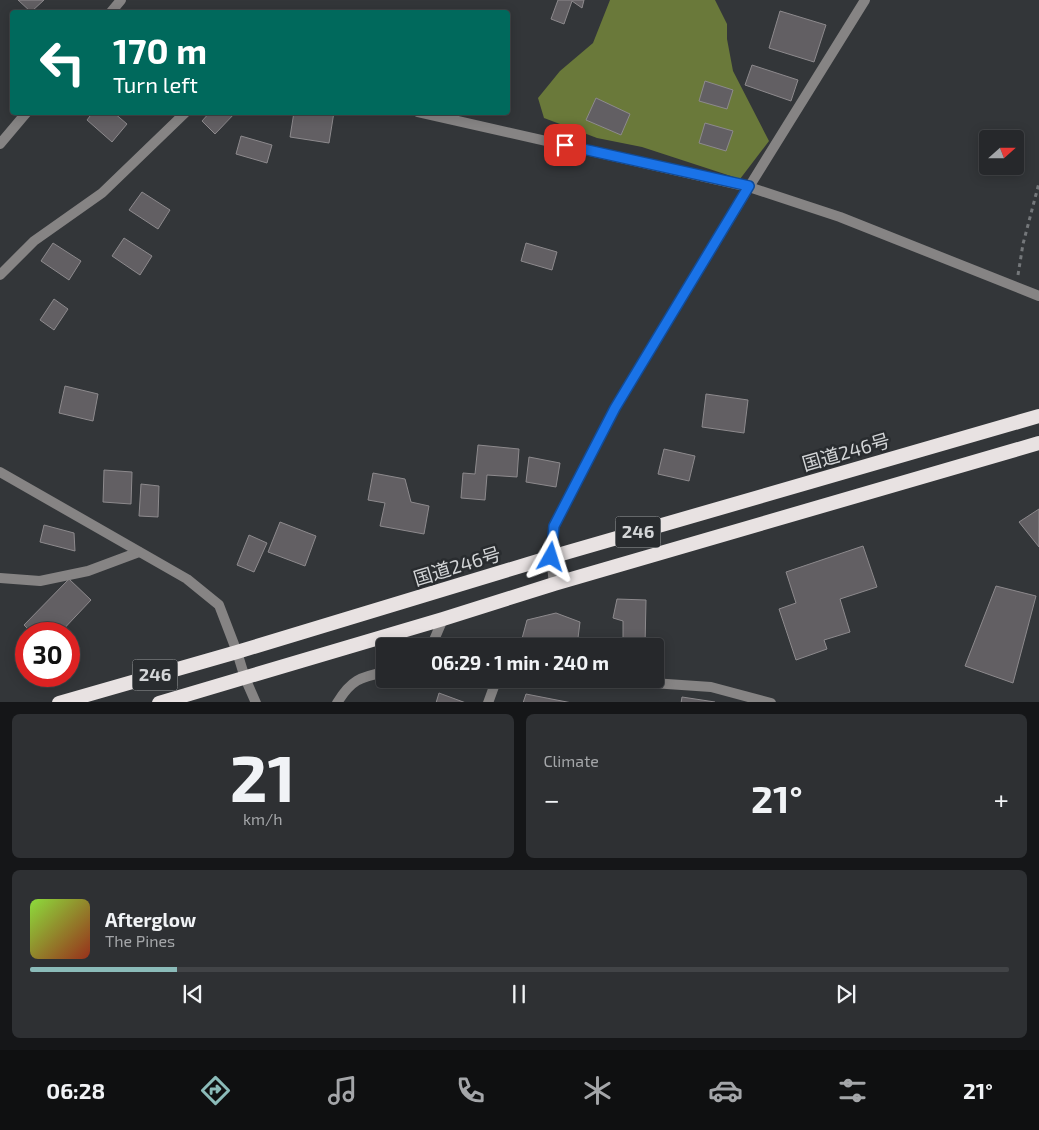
<!DOCTYPE html>
<meta charset="utf-8">
<style>
body{margin:0;font-family:"Exo 2","Noto Sans JP",sans-serif;background:#2e3033;color:#f1f3f6;height:100vh;display:flex;flex-direction:column;font-size:19px;white-space:nowrap}
*{box-sizing:border-box;margin:0}
p{font-size:16px;color:#a4a6a9}
.icon{flex:none;width:28px;height:28px;fill:none;stroke:currentColor;stroke-width:2;stroke-linecap:round;stroke-linejoin:round}
.map{position:relative;height:702px;overflow:hidden}
.details{display:flex;flex-direction:column;gap:12px;padding:12px;background:#151618;flex:1}
.details>*{flex:none}
.top-card{position:absolute;left:10px;top:10px;width:500px;height:105px;border-radius:5px;box-shadow:0 2px 12px #0003,0 0 0 1px #424447;background:#00695c;color:#fff;overflow:hidden}
.needle{width:32px;rotate:69deg}
.buttons{position:absolute;left:979px;top:130px;display:grid;gap:10px}
.buttons a{display:grid;place-items:center;width:45px;height:45px;border-radius:5px;background:#26282b;box-shadow:0 2px 12px #0003,0 0 0 1px #424447;font-size:25px}
.speed{position:absolute;left:15px;top:622px;display:flex;gap:10px;font-size:25px;font-weight:700;text-align:center}
.speed>*{display:grid;place-content:center;width:65px;height:65px;border-radius:50%;background:#26282b;box-shadow:0 2px 12px #0003,0 0 0 1px #424447;line-height:1}
.speed .limit{border:8px solid #d22;background:#fff;color:#111}
.pin{position:absolute;display:grid;place-items:center;width:42px;height:42px;color:#fff;margin:-21px;border-radius:10px;box-shadow:0 2px 8px #0006}
.me{position:absolute;width:55px;margin:-28px;rotate:6deg;stroke-linejoin:round;filter:drop-shadow(0 0 4px #0008)}
.turn{display:flex;align-items:center;gap:18px;height:105px;padding:0 20px;font-size:22px}
.turn .icon{width:65px;height:65px;stroke-width:2.5}
.turn b{display:block;font-size:35px;line-height:42px}
.big{font-size:38px;font-weight:700;line-height:1.1}
.details .widget{flex:1;display:flex;flex-direction:column;justify-content:center;gap:8px;min-width:0;padding:0 18px;border-radius:8px;background:#2e3033}
.details .dial{align-items:center;gap:0}
.dial b{font-size:65px;line-height:1}
.song{display:flex;align-items:center;gap:15px}
.cover{width:60px;height:60px;border-radius:8px;background:linear-gradient(135deg,hsl(90 70% 55%),hsl(10 70% 35%))}
.played{height:5px;border-radius:2px;background:linear-gradient(90deg,#8bbbb9 15%,#424447 15%)}
.keys{display:flex;justify-content:space-around;direction:ltr}
.heat{display:flex;justify-content:space-between;align-items:center;font-size:28px;direction:ltr}
.details .tiles{flex:1;display:grid;gap:12px;grid-template-columns:1fr 1fr}
.widget:last-child{grid-column:span 2}
.trip{position:absolute;left:376px;top:638px;width:288px;height:50px;border-radius:5px;background:#26282b;box-shadow:0 2px 12px #0003,0 0 0 1px #424447;font-weight:700;line-height:50px;text-align:center}
.tabs{display:flex;height:80px;justify-content:space-around;align-items:center;background:#0f1011;color:#a4a6a9}
.tabs .icon{width:35px;height:35px}
.tabs .current{color:#8bbbb9}
.tabs b{font-size:22px;color:#f1f3f6}
.map>svg:first-child{display:block}
</style>
<div class="map">
<svg width="1039" height="703" viewBox="0 0 1039 703">
<rect width="100%" height="100%" fill="#333639"/>
<path fill="#6a793a" d="M610 0H715L727 24V39L733 71 769 141 740 179 642 147 597 138 544 118 538 98 560 71 593 43Z"/>
<path fill="#625f63" stroke="#8d8a8d" d="M18 0H44L31 12Z
M558 0H584L582 8 572 1 564 24 551 19Z
M780 11 826 25 814 62 769 48Z
M752 65 798 80 791 101 745 85Z
M705 81 733 90 727 109 699 101Z
M596 98 630 114 621 135 586 120Z
M93 112H113L127 124 112 142 87 120Z
M210 112H236L215 134 202 121Z
M294 112H334L329 143 290 137Z
M705 123 733 131 726 151 699 143Z
M241 136 272 145 267 163 236 154Z
M142 192 170 210 158 229 129 210Z
M124 238 152 256 140 275 112 256Z
M53 243 81 261 69 280 41 261Z
M526 243 557 252 552 270 521 261Z
M54 299 68 309 54 330 40 320Z
M65 386 98 394 93 421 59 413Z
M706 394 748 400 744 433 702 427Z
M478 445 519 449 517 477 487 475 485 500 461 498 463 473 475 474Z
M664 449 695 456 689 481 658 474Z
M529 457 560 463 556 487 526 482Z
M104 470 132 472 131 504 103 502Z
M373 473 405 479 411 502 429 506 424 534 380 526 385 503 368 500Z
M141 484 159 486 158 517 139 516Z
M1039 509V547L1019 522Z
M280 522 316 536 305 566 268 552Z
M44 525 74 533 75 551 40 542Z
M249 535 267 543 254 572 237 565Z
M863 546 877 587 840 599 850 632 824 640 827 649 796 660 779 609 796 603 786 572Z
M69 579 91 600 59 634H33L24 625Z
M996 586 1036 596 1013 683 965 666Z
M617 599 646 600 645 646H623V621L613 618Z
M556 613 580 622 577 646H520L527 620Z
M439 693 466 703H436Z
M526 694 572 703H523Z
M682 697 715 702V703H681Z"/>
<g fill="none" stroke-linecap="round" stroke-linejoin="round">
<path stroke="#74777a" stroke-width="3" stroke-dasharray="4 4" stroke-linecap="butt" d="M1018 275 1023 244 1039 183"/>
<path stroke="#868484" stroke-width="10" d="M111 12 121 0
M418 112 749 187 840 217 1039 296
M0 144 27 112
M0 275 34 241 102 193 186 112
M0 578 40 581 88 571 139 552
M554 584 551 557 554 526 615 408 749 187 865 0
M435 646 434 640 443 619
M488 703 496 681H623L711 687 771 703"/>
<path stroke="#868484" stroke-width="10" d="M0 472 187 579 219 605 237 652 245 678 256 703
M469 679 496 681
M337 703C351 680 360 677 385 672"/>
<path stroke="#e8e2e2" stroke-width="14" d="M59 703 237 652 551 557 1039 416
M159 703 443 619 554 584 1039 443"/>
</g>
<g fill="none" stroke-linecap="round" stroke-linejoin="round">
<defs>
<path id="route" d="M551 557 554 526 615 408 749 186 565 145"/>
</defs>
<use href="#route" stroke="#114b97" stroke-width="12"/>
<use href="#route" stroke="#1a73e8" stroke-width="9"/>
</g>
<g text-anchor="middle" stroke-width="5" stroke-linejoin="round" paint-order="stroke">
<g fill="#292c2f" stroke="#a0a2a5" stroke-width="1">
<rect x="615.5" y="516.5" width="45" height="31" rx="4"/>
<rect x="132.5" y="659.5" width="45" height="31" rx="4"/>
</g>
<g font-size="18" font-weight="bold" fill="#d3d5d7">
<text x="638" y="538">246</text>
<text x="155" y="681">246</text>
</g>
<g font-size="19" fill="#d3d5d7" stroke="#292c2f">
<text transform="translate(846 452) rotate(-16)" y="7">国道246号</text>
<text transform="translate(457 566) rotate(-17)" y="7">国道246号</text>
</g>
</g>
</svg>
<div class="buttons">
<a><svg class="needle" viewBox="-14 -14 28 28"><path d="M0-13l5 13h-10z" fill="#e53935"/><path d="M0 13l5-13h-10z" fill="#a4a6a9"/></svg></a>
</div>
<div class="speed"><div class="limit">30</div></div>
<div class="pin" style="left:565px;top:145px;background:#d93025"><svg class="icon" aria-label="arrive" viewBox="0 0 24 24"><path d="M6 21V4h12l-3 4 3 4H6"/></svg></div>
<svg class="me" style="left:551px;top:557px" viewBox="-20 -20 40 40"><path d="M0-17L14 15 0 8-14 15z" fill="#1a73e8" stroke="#fff" stroke-width="4"/></svg>
<div class="trip">06:29 · 1 min · 240 m</div>
<div class="top-card">
<div class="turn"><svg class="icon" aria-label="left" viewBox="0 0 24 24"><path d="M17 20v-9H6M10 6l-5 5 5 5"/></svg><div><b>170 m</b>Turn left</div></div>
</div>
</div>
<section class="details">
<div class="tiles">
<div class="widget dial"><b>21</b><p>km/h</p></div>
<div class="widget"><p>Climate</p>
<div class="heat"><a>−</a><b class="big">21°</b><a>+</a></div>
</div>
<div class="widget">
<div class="song"><i class="cover"></i><div><b>Afterglow</b><p>The Pines</p></div></div>
<div class="played"></div>
<div class="keys"><svg class="icon" aria-label="previous" viewBox="0 0 24 24"><path d="M18 5L8 12l10 7zM5 5v14"/></svg><svg class="icon" aria-label="pause" viewBox="0 0 24 24"><path d="M8 5v14M16 5v14"/></svg><svg class="icon" aria-label="next" viewBox="0 0 24 24"><path d="M6 5l10 7-10 7zM19 5v14"/></svg></div>
</div>
</div>
</section>
<nav class="tabs">
<b>06:28</b>
<svg class="icon current" aria-label="directions" viewBox="0 0 24 24"><path d="M12 3l9 9-9 9-9-9zM9 14v-3h6M13 9l2 2-2 2"/></svg>
<svg class="icon" aria-label="music" viewBox="0 0 24 24"><path d="M9 18V5l10-2v13"/><circle cx="6" cy="18" r="3"/><circle cx="16" cy="16" r="3"/></svg>
<svg class="icon" aria-label="phone" viewBox="0 0 24 24"><path d="M5 4h4l2 5-3 2q2 4 5 5l2-3 5 2v4C11 20 4 13 5 4z"/></svg>
<svg class="icon" aria-label="climate" viewBox="0 0 24 24"><path d="M12 3v18M4 7l16 10M4 17L20 7"/></svg>
<svg class="icon" aria-label="car" viewBox="0 0 24 24"><path d="M5 17H2v-5l4-1 3-4h7l3 4 3 1v5h-3M9 17h6M6 11h13"/><circle cx="7" cy="17" r="2"/><circle cx="17" cy="17" r="2"/></svg>
<svg class="icon" aria-label="filters" viewBox="0 0 24 24"><path d="M4 7h16M4 17h16"/><circle cx="9" cy="7" r="2"/><circle cx="15" cy="17" r="2"/></svg>
<b>21°</b>
</nav>
